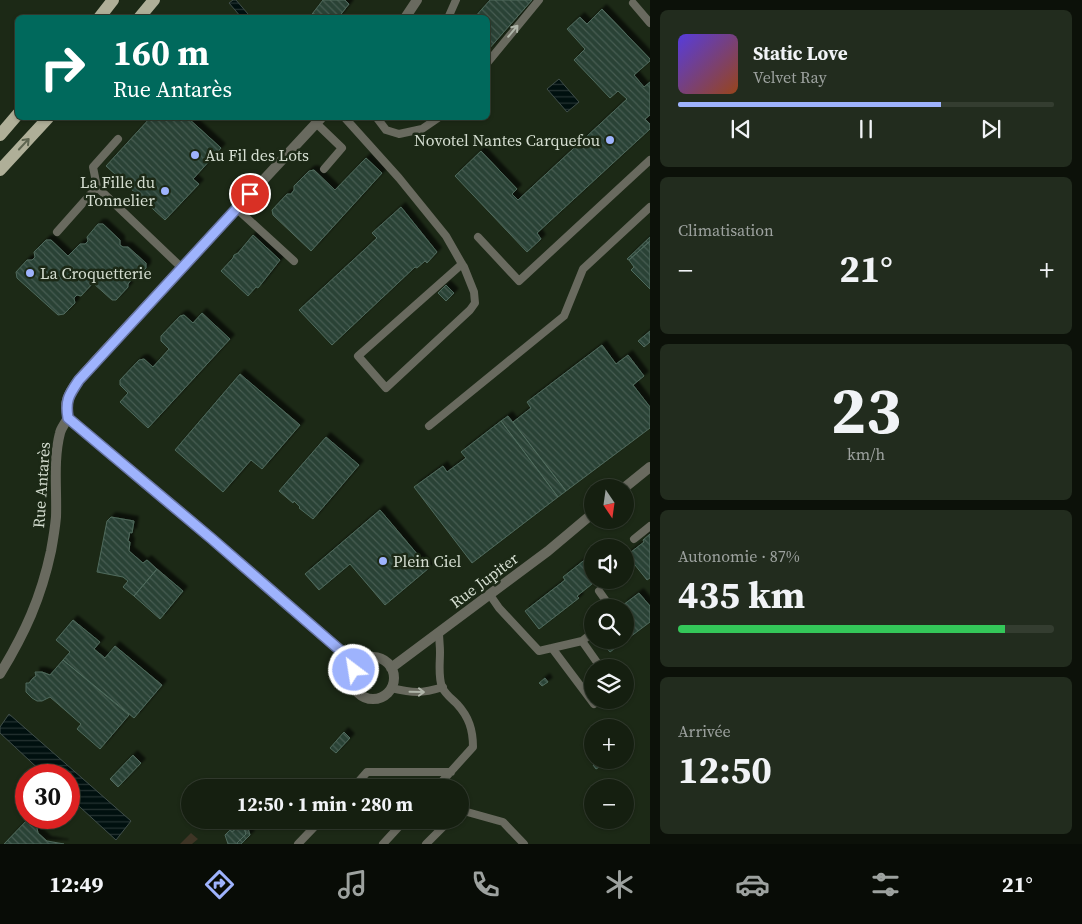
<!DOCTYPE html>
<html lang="fr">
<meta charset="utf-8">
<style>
body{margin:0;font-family:"Source Serif 4",serif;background:#222c1e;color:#f1f3f6;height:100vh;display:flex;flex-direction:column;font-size:19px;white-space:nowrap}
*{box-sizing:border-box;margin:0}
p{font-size:16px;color:#9da29f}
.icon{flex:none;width:28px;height:28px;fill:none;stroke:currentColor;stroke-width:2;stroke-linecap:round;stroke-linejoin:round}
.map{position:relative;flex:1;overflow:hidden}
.sheet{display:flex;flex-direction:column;gap:10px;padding:10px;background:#0c1109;width:432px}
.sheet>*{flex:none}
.guide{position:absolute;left:15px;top:15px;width:475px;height:105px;border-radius:8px;box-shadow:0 1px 4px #0004,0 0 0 1px #343d30;background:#00695c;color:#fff;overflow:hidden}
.needle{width:32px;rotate:167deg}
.tools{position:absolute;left:584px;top:479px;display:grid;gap:10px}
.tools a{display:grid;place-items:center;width:50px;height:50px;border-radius:50%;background:#151f10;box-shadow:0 1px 4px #0004,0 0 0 1px #343d30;font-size:25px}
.speed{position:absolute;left:15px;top:764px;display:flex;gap:10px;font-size:25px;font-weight:700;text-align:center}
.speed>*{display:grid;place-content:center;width:65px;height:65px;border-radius:50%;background:#151f10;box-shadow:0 1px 4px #0004,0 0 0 1px #343d30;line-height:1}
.speed .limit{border:8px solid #d22;background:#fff;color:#111}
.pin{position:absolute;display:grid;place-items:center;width:42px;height:42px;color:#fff;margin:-21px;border:2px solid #fff;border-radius:50%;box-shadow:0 1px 5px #0007}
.me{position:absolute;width:55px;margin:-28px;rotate:329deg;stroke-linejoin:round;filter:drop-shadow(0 0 4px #0008)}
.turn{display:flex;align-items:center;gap:18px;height:105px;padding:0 15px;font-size:22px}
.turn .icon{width:65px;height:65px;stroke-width:2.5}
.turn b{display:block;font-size:35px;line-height:42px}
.big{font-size:38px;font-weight:700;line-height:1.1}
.sheet .tile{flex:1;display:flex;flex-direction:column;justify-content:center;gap:8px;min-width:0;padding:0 18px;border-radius:8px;background:#222c1e}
.sheet .dial{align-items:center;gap:0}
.dial b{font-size:65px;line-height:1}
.song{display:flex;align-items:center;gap:15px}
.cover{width:60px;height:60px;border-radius:8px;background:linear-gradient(135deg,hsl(250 70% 55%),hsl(20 70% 35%))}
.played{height:5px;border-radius:2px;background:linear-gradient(90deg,#9eb3fd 70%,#343d30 70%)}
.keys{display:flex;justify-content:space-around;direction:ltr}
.heat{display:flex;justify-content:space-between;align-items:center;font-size:28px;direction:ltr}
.charge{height:8px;border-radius:4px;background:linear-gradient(90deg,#34c759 87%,#343d30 0)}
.trip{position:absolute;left:181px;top:779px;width:288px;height:50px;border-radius:25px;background:#151f10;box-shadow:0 1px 4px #0004,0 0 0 1px #343d30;font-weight:700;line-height:50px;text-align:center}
.tab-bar{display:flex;height:80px;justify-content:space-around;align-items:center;background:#080c06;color:#9da29f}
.tab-bar .icon{width:35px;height:35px}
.tab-bar .on{color:#9eb3fd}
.tab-bar b{font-size:22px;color:#f1f3f6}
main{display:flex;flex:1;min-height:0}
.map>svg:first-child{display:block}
</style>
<main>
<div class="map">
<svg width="650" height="844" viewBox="0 0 650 844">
<defs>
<pattern id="water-rules" width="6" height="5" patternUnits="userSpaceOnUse" patternTransform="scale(1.25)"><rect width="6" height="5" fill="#00100f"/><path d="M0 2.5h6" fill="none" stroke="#243231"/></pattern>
<pattern id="building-back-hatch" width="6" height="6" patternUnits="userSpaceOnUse" patternTransform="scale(1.25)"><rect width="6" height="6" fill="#294236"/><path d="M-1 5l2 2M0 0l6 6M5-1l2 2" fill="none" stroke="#475d52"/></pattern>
<filter id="shadow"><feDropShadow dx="4.5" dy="-4.5" stdDeviation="1" flood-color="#0009"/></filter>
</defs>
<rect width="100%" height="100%" fill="#1c2916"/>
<path fill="#3e3525" d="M191 833 198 839 192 844H180Z"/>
<path fill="url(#water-rules)" stroke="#404e49" d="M233 0H236L248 14 244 17H241L229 3Z
M559 79 579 102 567 112 547 89Z
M9 714 131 821 116 840 69 797V775H45L0 733V727Z"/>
<path fill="url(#building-back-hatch)" stroke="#506b5d" filter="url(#shadow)" d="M323 0H345L349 4 338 18H309Z
M490 0H532L488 50V18H474Z
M602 9 650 59V61L634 75 644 87 650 82V115L645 119 650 124V129L537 233 541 239 527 252 455 176 481 151 517 189 512 194 518 200 627 99 618 91 610 98 574 60 585 49 567 29 580 17 587 24Z
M150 118H188L221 148 193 179 199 184 165 220 106 166Z
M366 158 382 173 311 251 273 215 272 210 287 194H291L294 190V186L309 171 314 170 335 190Z
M401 207 437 252 427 263 425 261 417 268 415 267 332 345 299 310 377 238 372 233Z
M98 224H103L120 240V245L123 247H128L146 263V268L135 280H131L128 284V287L116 300H112L93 283 81 296 77 295 74 298 75 303 64 314 58 315 17 278 16 272 27 260H32L35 257 34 252 46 240H51L68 256 80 244H85L88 241 87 237Z
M253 235 280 260 258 288 256 287 248 296 221 271 233 258 234 255 238 253Z
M650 237V241L629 260 627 259Z
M650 241V289L631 270 634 267 629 260Z
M446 285 454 293 446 301 438 293Z
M202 313 230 339 148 428 120 402 128 393 120 385V380L139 360 144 359 153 367 169 349 161 341V336L180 316 184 315 193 323Z
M650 331V342L644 347 638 341Z
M602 345 616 364 628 355 644 376 633 385 650 407V428L566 491 513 422 531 408 527 402Z
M240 374 300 425 262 469 251 460 223 492 175 450Z
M508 416 566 491 558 497 501 421Z
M501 421 558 497 472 563 414 487 443 466 447 472 466 458 461 452Z
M326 437 359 465 313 519 299 508 300 507 294 501 293 503 279 491Z
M380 510 429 568 385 605 350 564 319 590 305 574Z
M111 517 134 521 132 533 130 532 128 541 130 542 129 551 143 563 147 560 157 569 134 596 123 587 128 581 123 577 97 572 107 521Z
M650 534V578L647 580 627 555 644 542 643 540Z
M592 554V580H597L577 596 579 598 539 629 525 611 565 580 563 577Z
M157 569 183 591 160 619 134 596Z
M639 593 650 606V622L610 652 600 640H625V619L630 615 623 605Z
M73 620 100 642 94 649 105 658 115 646 162 685 134 718 63 660 70 652 56 640Z
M63 660 129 715 100 749 77 729 81 724 50 697 42 701H37L32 698 26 692V683H29L33 678 36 676 35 672H42L50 675Z
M545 678 548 682 542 686 539 683Z
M344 732 350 738 336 753 330 748Z
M133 755 141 763 118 787 110 779Z
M597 761 601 766 596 769 593 765Z
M29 818H35L38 833 47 841 64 844H4Z
M237 822 247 825 250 835 241 844H238L237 843 246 834 244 828 238 827 232 832 230 830Z
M238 827 244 828 246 834 237 843 238 844H228L225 835 230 830 232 832Z"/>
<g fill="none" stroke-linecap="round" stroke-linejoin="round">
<path stroke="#696a5f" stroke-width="8" d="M633 3 650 23
M448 18 456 0
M488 62 539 0
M345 118 399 178 446 236 462 264 464 267 474 292 475 303 470 310 386 388 358 356 462 264
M377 118 386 130 399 134 422 129 438 118
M316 123 342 148 324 169
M97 187 93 167 118 139
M237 209 294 261
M57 232 97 187 182 268
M478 237 519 281 650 160
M429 426 564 316 583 269 650 207
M634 539 650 526
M599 591 611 608
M490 595 499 608 539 651 582 641 592 633
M582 641 601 668
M552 648 594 704 599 700
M391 688C413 693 421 694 443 687
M353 788 367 772H451
M436 788 473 747C473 730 469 717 457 704 452 699 445 694 442 687 438 676 440 664 440 652 440 645 439 639 439 632
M460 810 503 822 524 844
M298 844 321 820
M383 844 405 820
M426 844 450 820"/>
<path stroke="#696a5f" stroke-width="10" d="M405 18 417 0
M68 418 212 539 357 665
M624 488 650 467
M352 678a21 21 0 1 1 42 0a21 21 0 1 1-42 0Z
M391 668 548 551 592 514
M0 674C25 633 41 598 51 551 53 540 55 528 56 517 57 489 53 460 60 433 61 428 65 424 67 419 68 415 66 409 66 404 69 387 85 373 96 360L321 118"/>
<path stroke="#afaf98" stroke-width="12" d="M99 18 113 0
M139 18 154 0
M0 135 18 114
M0 170 48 118"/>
</g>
<defs><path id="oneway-shaft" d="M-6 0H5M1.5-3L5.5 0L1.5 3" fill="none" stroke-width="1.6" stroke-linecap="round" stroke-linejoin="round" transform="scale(1.25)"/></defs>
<g stroke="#afb5a9">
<use href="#oneway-shaft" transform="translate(513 31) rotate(-50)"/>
<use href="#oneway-shaft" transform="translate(417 692) rotate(1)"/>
</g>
<use stroke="#5e6550" href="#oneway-shaft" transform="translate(24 144) rotate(-47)"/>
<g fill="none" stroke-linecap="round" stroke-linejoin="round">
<defs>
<path id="route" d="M250 194 79 380C69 395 65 400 68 418L212 539 357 665 354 670"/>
</defs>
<use href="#route" stroke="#6774a4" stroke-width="12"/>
<use href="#route" stroke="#9eb3fd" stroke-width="9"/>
</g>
<g fill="#9eb3fd" stroke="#1c2916" stroke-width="2">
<circle cx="610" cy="140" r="5"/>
<circle cx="195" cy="155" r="5"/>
<circle cx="165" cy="191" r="5"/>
<circle cx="30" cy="273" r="5"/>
<circle cx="383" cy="561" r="5"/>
</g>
<g text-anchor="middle" stroke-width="5" stroke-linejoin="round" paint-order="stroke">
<g font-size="16" fill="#d5ded1" stroke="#1c2916" text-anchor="start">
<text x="600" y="146" text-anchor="end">Novotel Nantes Carquefou</text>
<text x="205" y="161">Au Fil des Lots</text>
<text x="155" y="188" text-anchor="end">La Fille du<tspan x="155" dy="18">Tonnelier</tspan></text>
<text x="40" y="279">La Croquetterie</text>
<text x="393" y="567">Plein Ciel</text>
</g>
<g font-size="16" fill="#d5ded1" stroke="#1c2916">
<text transform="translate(41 485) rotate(-86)" y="6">Rue Antarès</text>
<text transform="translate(484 580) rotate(-37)" y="6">Rue Jupiter</text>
</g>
</g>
</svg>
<div class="tools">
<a><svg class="needle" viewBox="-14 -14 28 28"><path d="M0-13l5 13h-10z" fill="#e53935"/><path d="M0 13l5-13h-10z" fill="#9da29f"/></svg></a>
<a><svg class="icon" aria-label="sound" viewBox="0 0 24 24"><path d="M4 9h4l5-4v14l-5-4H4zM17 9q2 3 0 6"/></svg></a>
<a><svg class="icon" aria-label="search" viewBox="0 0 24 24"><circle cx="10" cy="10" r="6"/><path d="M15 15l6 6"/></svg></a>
<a><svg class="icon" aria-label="layers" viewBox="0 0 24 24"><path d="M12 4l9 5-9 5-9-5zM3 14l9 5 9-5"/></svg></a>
<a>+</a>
<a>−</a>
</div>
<div class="speed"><div class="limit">30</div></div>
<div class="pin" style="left:250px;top:194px;background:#d93025"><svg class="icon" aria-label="arrive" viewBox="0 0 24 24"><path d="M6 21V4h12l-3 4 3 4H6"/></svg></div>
<svg class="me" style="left:354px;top:670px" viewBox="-20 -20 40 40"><circle r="17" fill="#9eb3fd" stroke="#fff" stroke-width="3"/><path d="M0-11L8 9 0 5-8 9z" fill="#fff"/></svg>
<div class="trip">12:50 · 1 min · 280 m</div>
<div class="guide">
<div class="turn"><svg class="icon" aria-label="right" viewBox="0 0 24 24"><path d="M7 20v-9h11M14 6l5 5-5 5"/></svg><div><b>160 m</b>Rue Antarès</div></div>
</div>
</div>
<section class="sheet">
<div class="tile">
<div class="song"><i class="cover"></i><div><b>Static Love</b><p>Velvet Ray</p></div></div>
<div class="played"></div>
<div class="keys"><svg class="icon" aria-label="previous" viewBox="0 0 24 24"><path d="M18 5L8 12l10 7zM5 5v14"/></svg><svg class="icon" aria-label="pause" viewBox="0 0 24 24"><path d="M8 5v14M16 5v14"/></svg><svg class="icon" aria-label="next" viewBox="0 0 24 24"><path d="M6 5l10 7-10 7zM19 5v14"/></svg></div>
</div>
<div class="tile"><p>Climatisation</p>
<div class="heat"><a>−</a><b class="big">21°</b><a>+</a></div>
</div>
<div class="tile dial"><b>23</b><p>km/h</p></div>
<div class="tile"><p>Autonomie · 87%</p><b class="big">435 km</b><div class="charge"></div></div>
<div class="tile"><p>Arrivée</p><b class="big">12:50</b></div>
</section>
</main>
<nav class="tab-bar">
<b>12:49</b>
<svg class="icon on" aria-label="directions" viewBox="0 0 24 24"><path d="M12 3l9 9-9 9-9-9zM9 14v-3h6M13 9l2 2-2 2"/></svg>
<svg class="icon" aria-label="music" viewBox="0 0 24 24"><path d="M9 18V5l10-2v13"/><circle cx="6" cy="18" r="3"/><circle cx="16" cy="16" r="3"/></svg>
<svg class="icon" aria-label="phone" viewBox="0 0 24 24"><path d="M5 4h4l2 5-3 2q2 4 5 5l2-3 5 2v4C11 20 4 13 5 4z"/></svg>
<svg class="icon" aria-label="climate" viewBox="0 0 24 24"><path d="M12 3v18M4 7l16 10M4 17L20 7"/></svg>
<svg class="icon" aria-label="car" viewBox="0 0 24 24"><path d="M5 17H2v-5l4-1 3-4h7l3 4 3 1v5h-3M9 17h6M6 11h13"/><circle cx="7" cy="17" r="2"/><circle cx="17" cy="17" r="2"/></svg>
<svg class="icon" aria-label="filters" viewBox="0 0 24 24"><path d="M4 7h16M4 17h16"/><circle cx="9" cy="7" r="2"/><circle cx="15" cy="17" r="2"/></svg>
<b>21°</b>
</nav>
